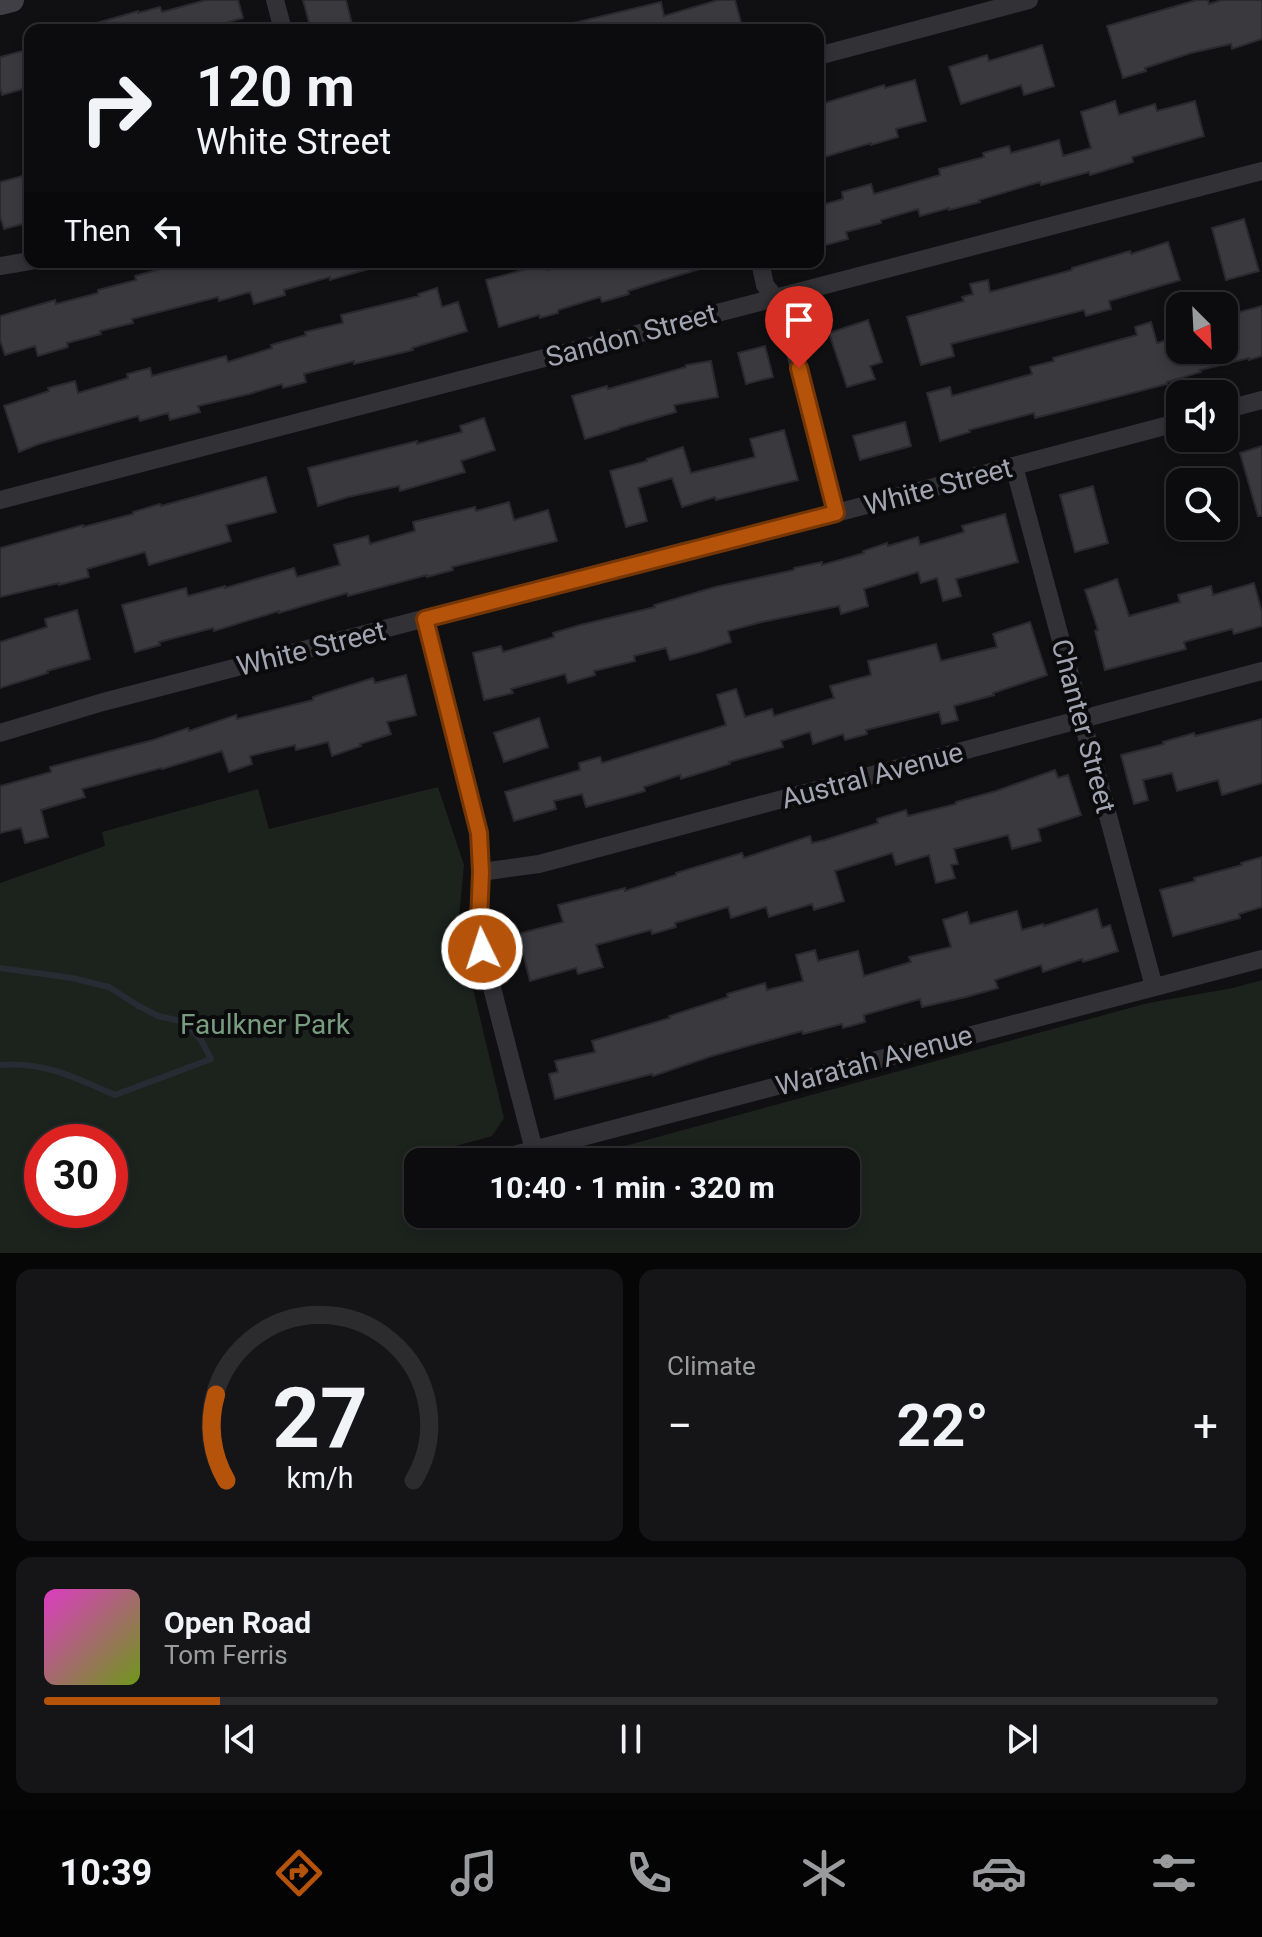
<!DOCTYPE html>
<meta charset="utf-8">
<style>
body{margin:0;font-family:Roboto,sans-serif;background:#151416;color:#f1f3f6;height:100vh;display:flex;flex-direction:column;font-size:30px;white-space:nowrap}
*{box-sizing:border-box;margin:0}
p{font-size:26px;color:#9a9b9d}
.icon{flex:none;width:44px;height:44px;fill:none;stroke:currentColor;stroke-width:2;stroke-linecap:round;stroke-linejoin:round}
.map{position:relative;height:1253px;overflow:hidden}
.side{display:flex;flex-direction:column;gap:16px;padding:16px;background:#070607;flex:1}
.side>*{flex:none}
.banner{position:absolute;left:24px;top:24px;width:800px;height:244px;border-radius:16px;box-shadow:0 4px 12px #0003,0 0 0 2px #2c2b2e;background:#0c0b0d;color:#f1f3f6;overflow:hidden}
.needle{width:52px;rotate:156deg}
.tools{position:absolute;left:1166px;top:292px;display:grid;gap:16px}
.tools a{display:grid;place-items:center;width:72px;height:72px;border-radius:16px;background:#0c0b0d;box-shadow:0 4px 12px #0003,0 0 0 2px #2c2b2e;font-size:40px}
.speed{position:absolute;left:24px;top:1124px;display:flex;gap:16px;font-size:40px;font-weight:700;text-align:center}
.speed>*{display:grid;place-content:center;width:104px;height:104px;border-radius:50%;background:#0c0b0d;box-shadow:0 4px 12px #0003,0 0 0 2px #2c2b2e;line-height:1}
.speed .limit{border:12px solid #d22;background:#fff;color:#111}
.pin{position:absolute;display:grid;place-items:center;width:68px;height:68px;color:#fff;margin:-82px -34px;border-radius:50% 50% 50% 0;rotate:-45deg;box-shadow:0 0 8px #0007}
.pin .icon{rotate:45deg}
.me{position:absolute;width:88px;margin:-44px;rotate:356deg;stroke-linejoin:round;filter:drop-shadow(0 0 6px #0008)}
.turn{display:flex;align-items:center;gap:28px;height:168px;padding:0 40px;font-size:36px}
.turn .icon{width:104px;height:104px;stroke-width:2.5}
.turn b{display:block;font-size:56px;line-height:68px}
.then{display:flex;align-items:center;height:76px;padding:0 40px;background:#0003;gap:16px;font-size:30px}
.big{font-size:60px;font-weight:700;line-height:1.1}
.side .tile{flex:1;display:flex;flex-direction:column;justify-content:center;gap:12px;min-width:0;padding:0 28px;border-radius:16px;background:#151416}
.side .dial{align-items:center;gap:0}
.dial svg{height:208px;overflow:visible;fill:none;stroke:#2c2b2e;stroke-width:7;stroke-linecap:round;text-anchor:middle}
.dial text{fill:#f1f3f6;stroke:none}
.song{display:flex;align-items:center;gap:24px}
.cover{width:96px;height:96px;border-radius:12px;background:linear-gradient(135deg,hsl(310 70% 55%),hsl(80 70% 35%))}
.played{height:8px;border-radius:4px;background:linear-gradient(90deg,#b45309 15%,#2c2b2e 15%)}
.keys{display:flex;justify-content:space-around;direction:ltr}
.heat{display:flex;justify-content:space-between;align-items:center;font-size:44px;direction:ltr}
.side .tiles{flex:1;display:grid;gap:16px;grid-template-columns:1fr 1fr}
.tile:last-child{grid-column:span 2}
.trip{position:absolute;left:404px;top:1148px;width:456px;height:80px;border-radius:16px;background:#0c0b0d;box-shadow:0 4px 12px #0003,0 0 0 2px #2c2b2e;font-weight:700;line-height:80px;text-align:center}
.dock{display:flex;height:128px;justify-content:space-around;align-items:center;background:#050405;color:#9a9b9d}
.dock .icon{width:56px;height:56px}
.dock .on{color:#b45309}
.dock b{font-size:36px;color:#f1f3f6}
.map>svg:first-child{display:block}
</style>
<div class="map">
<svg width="1262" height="1253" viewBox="0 0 1262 1253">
<rect width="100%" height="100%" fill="#100f11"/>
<path fill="#1c231d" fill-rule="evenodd" d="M438 787 464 865 458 926 504 1118 492 1136 409 1159 418 1193V1214H846V1162H566L1148 1003 1233 988 1262 980V1253H0V883L105 846 102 832 258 789 269 829ZM110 1142V1210H42V1142Z"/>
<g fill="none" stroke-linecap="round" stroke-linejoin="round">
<path stroke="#272c34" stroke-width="6" d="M0 968 72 978 109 987 137 1005 158 1016 185 1022 201 1040 211 1059 115 1095C76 1078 44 1061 0 1065"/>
</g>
<path fill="#3a393e" stroke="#2a292d" stroke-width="2" d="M206 0H238L243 18 199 30H86V26L138 11V13L160 7 162 12Z
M303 0H346L353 28 344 30H311Z
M718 0H735L743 30H569V24L661 2 664 16Z
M1197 0H1208L1209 4 1222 0H1262V39L1232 49 1231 44 1191 53 1145 68 1146 71 1123 78 1107 26Z
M1042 45 1054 86 1024 95 1021 85 961 104 949 67 987 55 989 61Z
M30 49V87L2 95 0 87V57Z
M915 80 926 121 896 129 898 137 871 145V143L821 158 818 147V105L884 85 885 88Z
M1115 101 1119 115 1155 104 1157 111 1195 101 1204 136 1132 157 1133 162 1090 175 1089 172 1041 185 1040 182 979 200 980 202 949 210V208L920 216 918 209 881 220V223L846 232 848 239 818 247V206L843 199 842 192 871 184 874 194 940 175 939 169 984 157 983 153 1009 146 1011 153 1059 140 1063 156 1091 148 1081 112Z
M30 174V222L4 229 0 216V182Z
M1244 219 1259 271 1226 280 1212 228Z
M1168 242 1180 280 1109 301 1111 309 1086 316 1084 310 951 344 954 356 921 365 907 317 964 301 962 297 973 294 970 284 988 280 990 292 1072 270V268L1130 251 1131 254Z
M186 262H379V266L330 280V277L284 290 285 295 254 304 250 292 219 301 218 297 132 319 133 323 100 331 101 334 67 343 68 347 38 356 35 346 5 355 0 340V316L55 300 56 304 98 293V290L136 280 135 276Z
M573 262H708L709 266 628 291 629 294 602 302 600 297 558 310V313L540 318 539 315 499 327 486 280 545 264 547 270Z
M437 288 442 307 458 302 467 331 412 348 413 350 354 364V361L304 374 306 382 283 388 282 384 249 394 198 406 200 412 170 420 168 413 140 421 138 416 39 444 19 452 4 406 49 391 48 388 75 381 78 393 128 378 127 374 150 368 152 376 226 356 228 362 272 348 271 345 306 335 305 332 343 323 341 315 419 296 418 294Z
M1262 306V356L1249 360V358L1200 370 1201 372 1167 382V384L1067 410 1035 418 1034 413 969 430 970 432 940 441 927 393 950 387 952 396 1032 374 1030 367 1054 361 1053 358 1137 335 1135 327 1151 322 1157 343 1180 337V350H1224V316Z
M868 320 882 362 870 366 875 379 847 387 829 333Z
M765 346 773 377 746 384 738 353Z
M711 361 718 397 674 405 676 412 619 428V429L585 439 572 396 607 386 608 389 686 367V365Z
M484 418 495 450 461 461 465 472 400 491 399 486 348 497 318 506 308 468 417 441V444L462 432 460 426Z
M905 422 911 446 860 460 853 436Z
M784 430 798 480 716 500 715 497 682 507 672 478 638 488 647 521 626 527 610 471 647 461V459L683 447 691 473 755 457 750 439Z
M1262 446V516H1258L1240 453Z
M266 477 276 512 226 525 231 541 149 565 145 552 87 569 89 577 59 585V583L0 597V548L83 525V527L133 514V512L160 504 161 506Z
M1093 486 1108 543 1075 552 1060 495Z
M509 502 514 520 548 510 557 541 452 567 453 570 427 577V575L348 596 347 593 279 613V611L214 631 213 628 159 642 160 645 135 652 122 605 186 588 188 596 225 586V588L294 568 297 577 340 565 334 545 368 536 370 544 415 531 413 522 475 507 476 511Z
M1005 514 1018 562 956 579 961 596 943 601 937 578 921 583 918 572 864 589 868 606 841 614 839 606 762 622 728 631 731 642 700 652 670 660 666 648 634 656 635 661 594 671 595 675 568 683 565 674 511 689 513 693 484 700 473 653 501 646 503 652 554 637 553 633 580 625 655 607 654 605 715 587 794 570V568L822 562V565L864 553 863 551 887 543 888 546 918 537 920 545 964 532 962 526Z
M1117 579 1129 616 1180 602 1178 595 1211 586 1213 595 1254 583 1262 612V626L1234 634 1232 629 1184 642 1186 649 1105 670 1095 631 1098 630 1085 590Z
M77 610 90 659 47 671 48 673 0 688V642L47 627 45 619Z
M1030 622 1047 675 993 693 994 695 954 706 958 720 942 724 939 712 866 730 867 734 845 740 843 734 813 744 810 732 781 741 783 747 729 762 730 764 681 779 680 775 644 787 645 791 624 797 586 807 582 794 554 801 556 809 514 821 505 792 580 770 579 763 600 757 602 763 726 725 717 695 736 689 745 717 772 709 774 716 834 698 830 686 871 675 868 661 936 644 941 661 997 647 993 634Z
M406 675 416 715 387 722 391 734 360 744 361 746 332 756 328 742 296 750 295 745 250 756 252 764 229 772 222 751 162 769 161 768 82 789 85 797 41 810 48 837 25 843 21 828 0 833V786L51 772 50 767 153 740 188 728 189 731 236 715 237 719 313 700V697L373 678 375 683Z
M539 718 548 747 504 762 494 733Z
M1262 719V783L1222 795 1218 780 1177 791 1172 773 1143 780 1148 800 1134 804 1121 755 1164 744 1163 742 1194 733 1195 736Z
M1055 770 1058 778 1068 775 1081 815 1038 829 1041 841 1012 849 1008 835 954 849 958 864 951 865 955 878 936 883 929 855 896 865 892 853 835 871 844 901 814 910 812 904 769 917 766 907 731 918 728 907 675 923 676 927 652 934 651 930 596 945 603 967 578 974 576 968 530 981 518 934 563 922 558 905 625 888V891L676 875V873L742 853 744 858 810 836 812 843 825 840 878 823 877 819 906 810 908 816 956 804V802L996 791Z
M1262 857V907L1239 914 1240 918 1173 936 1160 890 1195 881 1194 878 1242 865 1241 863Z
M1097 909 1102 928 1110 925 1118 951 1083 962 1082 959 1043 972 1041 965 995 980 998 988 966 997 922 1007 920 999 864 1015 865 1022 843 1028 842 1024 803 1034 802 1031 712 1056 653 1076 652 1074 555 1099 549 1074 558 1072 555 1061 595 1052 592 1041 670 1018 669 1016 728 997 727 994 765 983 767 990 803 981 796 955 815 950 818 961 858 951 864 976 911 962 909 957 951 947 943 920 967 912 970 924 1017 911 1022 930 1043 924 1044 926Z"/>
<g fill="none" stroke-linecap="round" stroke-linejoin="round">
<path stroke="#313136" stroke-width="18" d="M275 0 283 30
M818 56 1029 0
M760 262 765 285 784 309 836 513
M0 266 30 261
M1224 410 1262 400
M1014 466 1154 987
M0 500 1262 171
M425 619 479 833 481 872 479 921 482 949 534 1150
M0 733 103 702 684 551 734 540 1180 422
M481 872 539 864 1262 671
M487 1162 1262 959"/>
<path stroke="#3f3f45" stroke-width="24" d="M0 3 12 0"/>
</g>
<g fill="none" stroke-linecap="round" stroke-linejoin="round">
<defs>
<path id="route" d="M482 949 479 921 481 872 479 833 425 619 836 513 799 368"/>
</defs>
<use href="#route" stroke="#753606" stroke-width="20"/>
<use href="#route" stroke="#b45309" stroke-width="14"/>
</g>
<g text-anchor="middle" stroke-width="8" stroke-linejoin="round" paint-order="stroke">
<g font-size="28" fill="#a1a4b1" stroke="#0b0a0c">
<text transform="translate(631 335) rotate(-15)" y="10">Sandon Street</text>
<text transform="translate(938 486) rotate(-15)" y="10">White Street</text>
<text transform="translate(311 648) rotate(-14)" y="10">White Street</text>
<text transform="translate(1084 726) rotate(75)" y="10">Chanter Street</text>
<text transform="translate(872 775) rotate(-15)" y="10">Austral Avenue</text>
<text transform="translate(874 1060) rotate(-15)" y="10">Waratah Avenue</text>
</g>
<g font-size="28" fill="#789c7f" stroke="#0b0a0c">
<text x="265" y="1034">Faulkner Park</text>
</g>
</g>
</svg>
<div class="tools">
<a><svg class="needle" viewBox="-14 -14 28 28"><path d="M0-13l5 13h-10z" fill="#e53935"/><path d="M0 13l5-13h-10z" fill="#9a9b9d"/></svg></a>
<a><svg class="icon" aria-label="sound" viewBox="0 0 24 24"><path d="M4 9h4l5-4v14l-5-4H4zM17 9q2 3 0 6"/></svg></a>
<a><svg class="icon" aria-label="search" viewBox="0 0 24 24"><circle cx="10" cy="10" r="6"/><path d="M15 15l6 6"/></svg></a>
</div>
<div class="speed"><div class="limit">30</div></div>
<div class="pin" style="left:799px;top:368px;background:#d93025"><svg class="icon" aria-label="arrive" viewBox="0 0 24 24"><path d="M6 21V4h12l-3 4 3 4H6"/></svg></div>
<svg class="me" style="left:482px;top:949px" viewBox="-20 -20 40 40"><circle r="17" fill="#b45309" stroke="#fff" stroke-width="3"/><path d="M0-11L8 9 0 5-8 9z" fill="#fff"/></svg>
<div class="trip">10:40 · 1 min · 320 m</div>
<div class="banner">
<div class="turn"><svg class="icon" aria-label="right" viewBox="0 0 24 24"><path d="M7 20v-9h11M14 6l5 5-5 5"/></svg><div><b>120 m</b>White Street</div></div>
<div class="then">Then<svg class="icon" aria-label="left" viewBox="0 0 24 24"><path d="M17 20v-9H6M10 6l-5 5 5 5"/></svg></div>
</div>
</div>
<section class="side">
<div class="tiles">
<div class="tile dial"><svg viewBox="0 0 100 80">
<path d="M14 69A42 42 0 1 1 86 69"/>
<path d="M14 69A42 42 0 0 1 10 36" stroke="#b45309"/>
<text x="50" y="56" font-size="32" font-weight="700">27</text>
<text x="50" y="72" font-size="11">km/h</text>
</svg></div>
<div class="tile"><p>Climate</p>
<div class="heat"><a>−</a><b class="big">22°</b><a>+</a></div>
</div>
<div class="tile">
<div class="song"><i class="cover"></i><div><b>Open Road</b><p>Tom Ferris</p></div></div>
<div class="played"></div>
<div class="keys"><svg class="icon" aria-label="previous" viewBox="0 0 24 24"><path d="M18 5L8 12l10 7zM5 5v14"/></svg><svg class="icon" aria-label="pause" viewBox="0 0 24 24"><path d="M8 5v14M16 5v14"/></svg><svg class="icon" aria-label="next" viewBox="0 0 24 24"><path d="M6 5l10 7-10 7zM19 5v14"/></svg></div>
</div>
</div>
</section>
<nav class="dock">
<b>10:39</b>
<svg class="icon on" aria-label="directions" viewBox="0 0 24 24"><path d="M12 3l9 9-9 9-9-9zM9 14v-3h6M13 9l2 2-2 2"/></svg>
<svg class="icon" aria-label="music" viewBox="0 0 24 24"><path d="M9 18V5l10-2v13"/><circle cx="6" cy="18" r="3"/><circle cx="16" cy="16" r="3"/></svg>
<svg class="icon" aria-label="phone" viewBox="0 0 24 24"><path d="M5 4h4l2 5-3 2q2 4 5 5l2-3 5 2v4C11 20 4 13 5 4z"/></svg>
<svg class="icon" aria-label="climate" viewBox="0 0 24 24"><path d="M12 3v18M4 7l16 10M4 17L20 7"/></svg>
<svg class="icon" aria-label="car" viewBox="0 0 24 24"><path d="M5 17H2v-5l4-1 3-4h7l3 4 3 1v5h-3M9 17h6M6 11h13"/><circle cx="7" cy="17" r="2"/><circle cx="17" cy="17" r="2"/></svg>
<svg class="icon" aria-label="filters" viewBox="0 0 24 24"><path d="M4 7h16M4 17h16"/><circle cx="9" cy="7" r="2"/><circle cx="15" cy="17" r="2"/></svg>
</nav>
